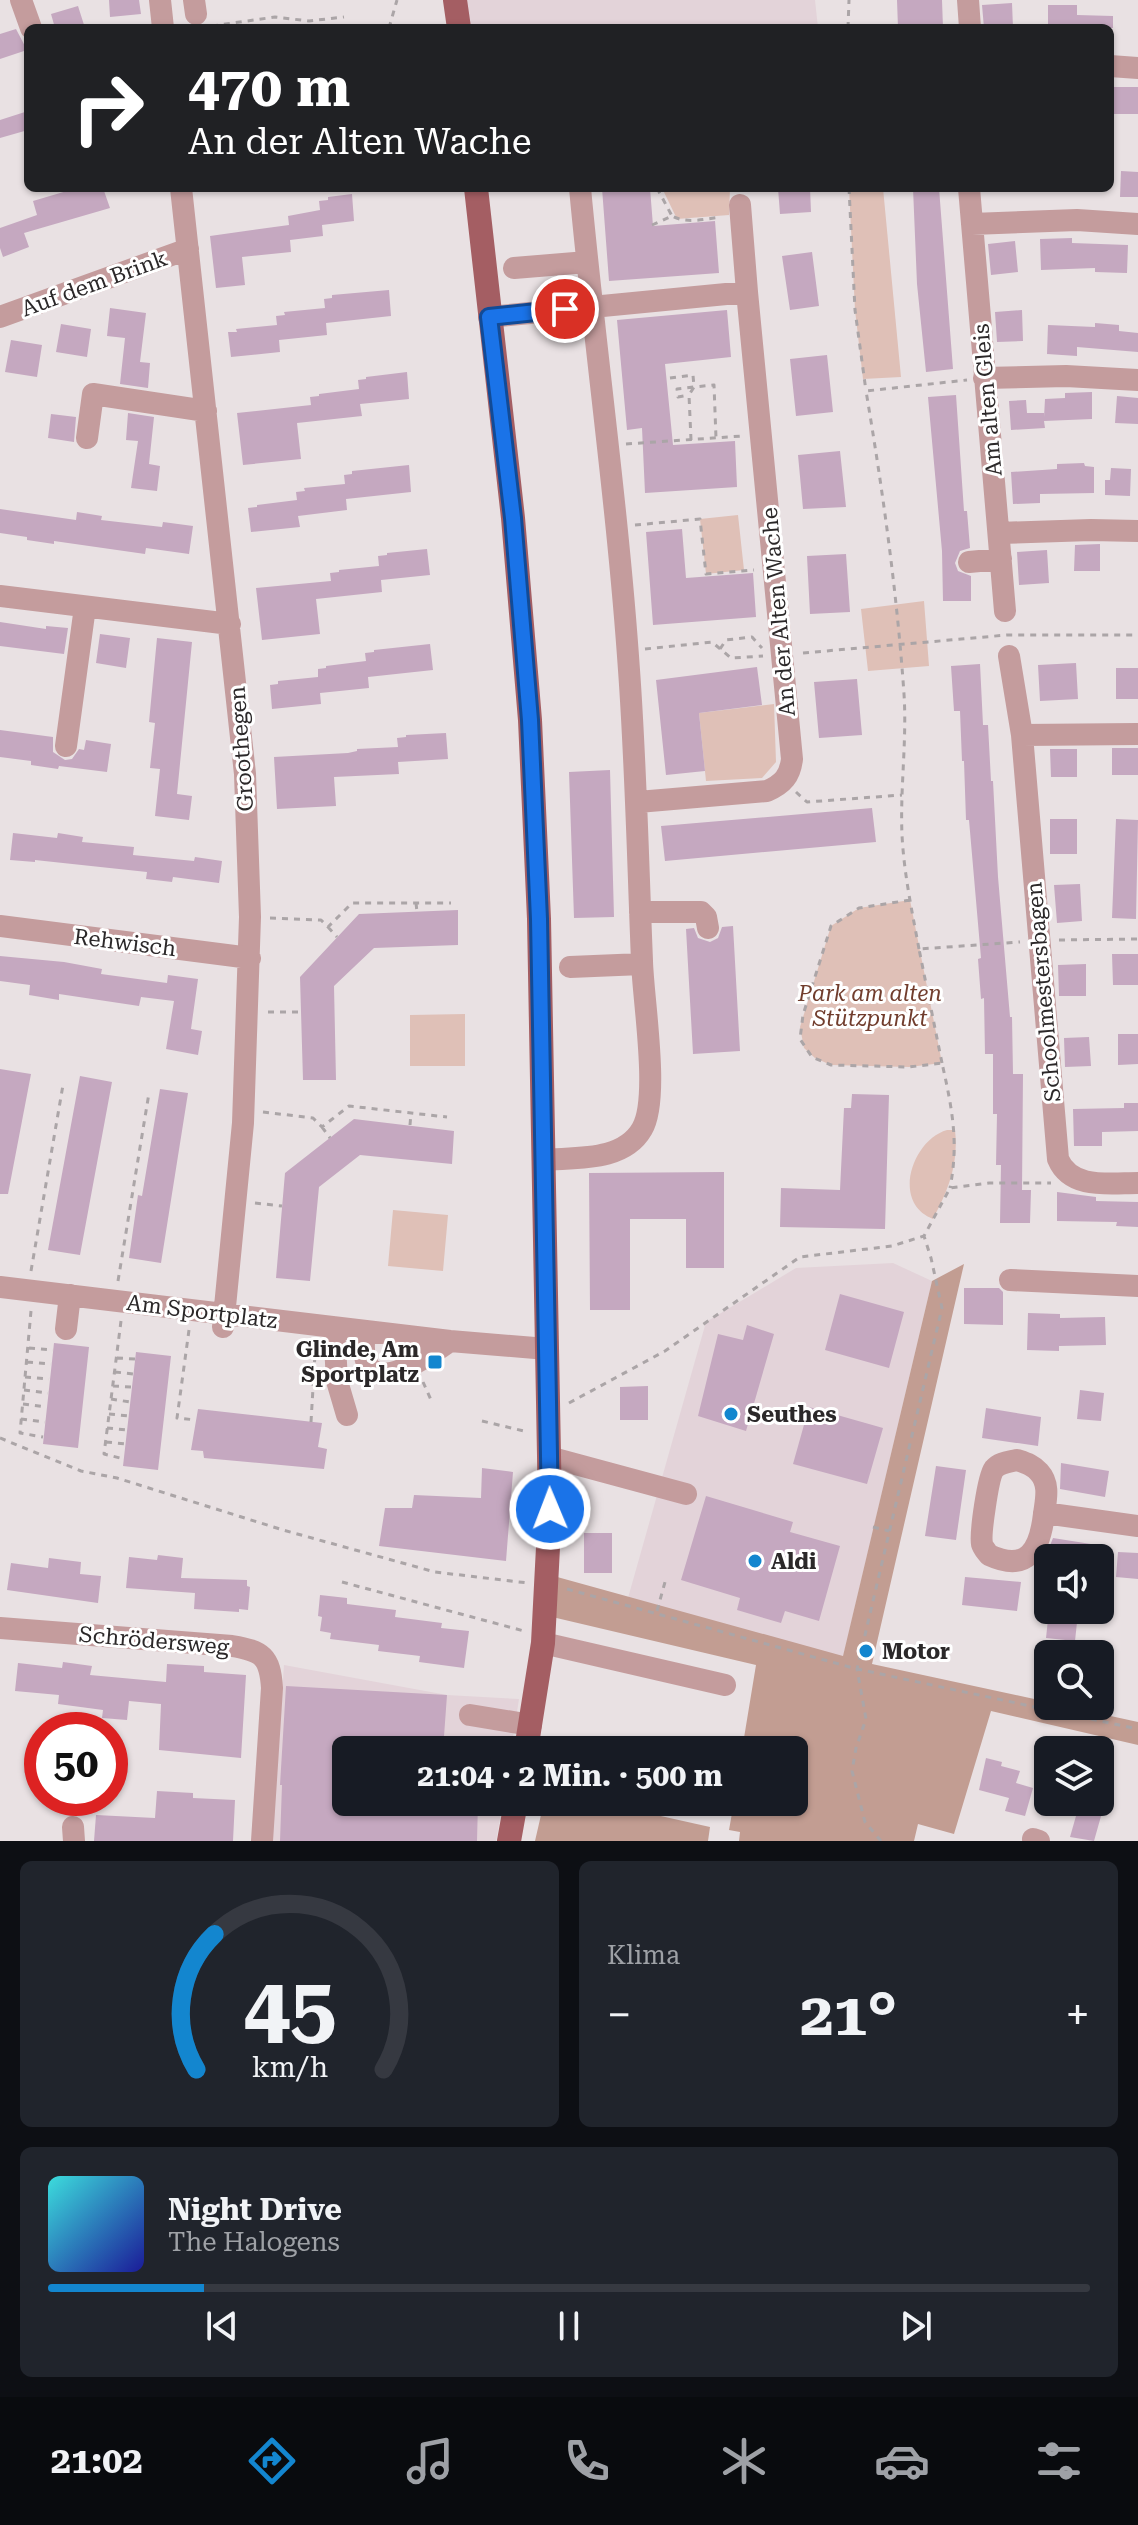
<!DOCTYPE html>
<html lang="de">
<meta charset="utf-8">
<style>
body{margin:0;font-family:"Roboto Serif",serif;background:#20242c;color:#f1f3f6;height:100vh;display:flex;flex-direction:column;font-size:30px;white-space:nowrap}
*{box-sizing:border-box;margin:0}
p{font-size:26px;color:#9ea1a6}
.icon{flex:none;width:44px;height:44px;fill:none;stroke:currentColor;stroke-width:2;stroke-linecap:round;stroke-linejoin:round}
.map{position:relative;height:1841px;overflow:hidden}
.sheet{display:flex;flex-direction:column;gap:20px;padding:20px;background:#0d0f14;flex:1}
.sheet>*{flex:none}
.hud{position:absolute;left:24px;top:24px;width:1090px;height:168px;border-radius:12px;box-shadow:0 2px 6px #0004;background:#202124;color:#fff;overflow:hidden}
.fabs{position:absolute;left:1034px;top:1544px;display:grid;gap:16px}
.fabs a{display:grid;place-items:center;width:80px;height:80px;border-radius:12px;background:#171b24;box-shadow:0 2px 6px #0004;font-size:40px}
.speed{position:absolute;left:24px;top:1712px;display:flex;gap:16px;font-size:40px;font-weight:700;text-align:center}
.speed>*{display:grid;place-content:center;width:104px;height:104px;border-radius:50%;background:#171b24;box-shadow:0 2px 6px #0004;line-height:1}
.speed .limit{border:12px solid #d22;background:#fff;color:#111}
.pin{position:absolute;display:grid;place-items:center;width:68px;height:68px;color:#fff;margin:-34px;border:4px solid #fff;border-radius:50%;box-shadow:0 2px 8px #0007}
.me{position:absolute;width:88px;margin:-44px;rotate:359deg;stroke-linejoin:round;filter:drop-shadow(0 0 6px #0008)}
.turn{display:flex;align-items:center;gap:28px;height:168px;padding:0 32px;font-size:36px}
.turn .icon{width:104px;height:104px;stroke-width:2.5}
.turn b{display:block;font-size:56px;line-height:68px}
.big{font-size:60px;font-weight:700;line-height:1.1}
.sheet .widget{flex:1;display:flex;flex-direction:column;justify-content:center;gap:12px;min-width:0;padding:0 28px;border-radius:12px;background:#20242c}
.sheet .dial{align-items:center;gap:0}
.dial svg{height:208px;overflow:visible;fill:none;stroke:#363941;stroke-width:7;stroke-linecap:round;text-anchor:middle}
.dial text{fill:#f1f3f6;stroke:none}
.song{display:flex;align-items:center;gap:24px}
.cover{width:96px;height:96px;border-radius:12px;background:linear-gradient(135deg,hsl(180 70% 55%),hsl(240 70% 35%))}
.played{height:8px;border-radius:4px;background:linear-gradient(90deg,#1386cf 15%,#363941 15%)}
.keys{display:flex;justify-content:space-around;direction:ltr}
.heat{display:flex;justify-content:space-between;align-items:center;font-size:44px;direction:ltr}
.sheet .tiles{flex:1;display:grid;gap:20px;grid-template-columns:1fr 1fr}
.widget:last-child{grid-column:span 2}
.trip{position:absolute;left:332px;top:1736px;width:476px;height:80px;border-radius:12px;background:#171b24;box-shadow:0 2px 6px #0004;font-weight:700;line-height:80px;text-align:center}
.tab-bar{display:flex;height:128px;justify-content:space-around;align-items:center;background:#090b0e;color:#9ea1a6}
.tab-bar .icon{width:56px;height:56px}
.tab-bar .on{color:#1386cf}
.tab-bar b{font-size:36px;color:#f1f3f6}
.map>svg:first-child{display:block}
</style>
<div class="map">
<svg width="1138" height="1841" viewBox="0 0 1138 1841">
<rect width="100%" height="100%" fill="#e9e1e3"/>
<path fill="#e3d3d9" d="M466 0H815L818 28H469Z
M893 1263 932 1281 843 1657 628 1598 706 1322 796 1268Z
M284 1665 447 1695 519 1699 511 1750H346V1802H503L496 1841H272Z"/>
<path fill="#dfc0b7" d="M662 188H730L729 215 677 219Z
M849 188H883L901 377 863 379 855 310Z
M738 515 744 570 706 574 700 519Z
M924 601 929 666 868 671 861 609Z
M774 704 776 762 762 778 706 781 699 713Z
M910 900 942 1063 909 1067 831 1065 815 1058 804 1048 800 1027 831 926 859 908Z
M465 1014V1066H410V1015Z
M947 1130H955C959 1164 948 1190 933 1219 891 1203 912 1140 947 1130Z
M393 1210 448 1215 443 1271 388 1266Z"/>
<path fill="#c29d92" d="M964 1264 872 1664 1048 1702V1706H1065L1138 1722V1745L991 1711 954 1834 918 1824 914 1841H739L740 1832 729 1830 734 1802H794V1750H742L756 1665 548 1616 550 1575 843 1656 932 1281Z
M544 1802H598L710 1827 708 1841H535Z"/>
<path fill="#c5a8c0" d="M109 0H139L141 14 110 17Z
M897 0H942L943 28H898Z
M1012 3 1013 28H984L982 5Z
M1048 5H1077V15L1113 16V28H1048Z
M78 6 85 28H55L51 14Z
M16 29 27 50 0 59V34Z
M1110 87H1138V114H1110Z
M28 111V130L0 138V120Z
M1121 171 1138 172V197H1120Z
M77 188H103L110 208 24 233 29 247 3 257 0 248V228L37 215 33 201Z
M602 188H650L653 226 715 221 719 273 609 281Z
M778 188H810L811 212 780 214Z
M913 188H939L953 369 926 372 917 284Z
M352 194 354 221 322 225 323 236 290 240 291 252 242 257 245 285 216 288 210 236 289 225 288 216 320 210 319 201 328 200V197Z
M1072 238V243L1128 245 1127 273 1095 272V268L1041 270 1040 239Z
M1015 241 1018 272 991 275 988 244Z
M812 252 819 306 790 310 782 256Z
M389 290 391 316 326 323 327 335 279 340 280 352 231 357 228 332H237L236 329 277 325 276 316 285 315 284 312 325 308 324 299 332 298V295Z
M110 308 146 313 140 362 150 363 148 388 120 384 125 338 107 336Z
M727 310 731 357 665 364 673 445 735 441 737 487 645 493 642 428 627 430 617 320Z
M1022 310 1023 341 997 342 995 312Z
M1095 323 1119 325V331L1138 333V352L1077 347V356L1047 354 1048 325 1095 327Z
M61 324 91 329 87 357 56 352Z
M11 340 42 345 37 377 5 372Z
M827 355 833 412 796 416 790 359Z
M407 372 409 399 360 404 362 416 297 423 301 459 243 465 237 413 311 405 310 397 319 396V394L359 389 358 380 366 379V377Z
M1092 392V419L1044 421 1045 428 1011 430 1009 401 1026 400 1027 413H1044V417L1045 399 1065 398V393Z
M956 395 964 511H967L970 548 960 551 955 563 958 571 971 576V601H943L942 551 928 397Z
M1117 396 1138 398V424L1115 423Z
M128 413 154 417 149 464 160 466 157 491 131 488 138 441 126 440Z
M51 414 76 417 74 442 48 438Z
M840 451 846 507 803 509 798 455Z
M1084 463 1085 466 1094 467V493L1040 494V503L1013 504 1011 472 1057 469V464Z
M409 465 411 492 346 499 347 510 298 516 300 527 251 532 248 508 257 507V505L297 500 296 492 305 491 304 488 345 484 344 475 352 474V471Z
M1111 468 1131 469 1130 496 1105 495V480H1110Z
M0 509 76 520 77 512 102 516 101 520 162 527 163 522 193 526 189 554 146 548 145 554 54 541V544L27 540V537L0 533Z
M682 529 686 578 753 573 756 617 653 625 646 532Z
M1100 544V571H1074L1075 545Z
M427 549 430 575 381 580 382 592 316 599 320 634 262 640 256 588 331 581 330 573 339 572V570L379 566 378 556 387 555V553Z
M1047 550 1049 583 1019 585 1017 552Z
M846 554 850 612 810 614 807 556Z
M0 622 46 629V626L68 628 64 654 0 646Z
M100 634 130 638 126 668 96 663Z
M157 638 192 642 177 794 192 796 189 820 155 816 160 769 150 768 155 723 149 722Z
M430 644 433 670 368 677 369 688 320 693 321 704 272 709 270 685 278 684V681L318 677V669L326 668V666L366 661 365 653 374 652V650Z
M1076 663 1078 699 1040 701 1038 665Z
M980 664 983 725H988L991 781H993L998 877 1010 1017H1012L1013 1074H1023L1022 1190H1031L1030 1223H1000L1001 1165H996L997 1114H993V1054H985L984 998 981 999 978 959 981 958 969 820H966L964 761H962L960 711H954L951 666Z
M757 667 762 705 699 713 705 771 666 775 656 680Z
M1116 668H1138V699H1116Z
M857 679 862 735 819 738 814 682Z
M0 730 53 737V752L65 760 72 759 79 749 84 750 86 740 111 744 107 772 59 766 58 769 31 765V761L0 757Z
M446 733 448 759 398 762 399 774 334 777 336 806 277 809 274 757 348 753 357 751V749L398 747 397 738 406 737V735Z
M1112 748H1138V775H1112Z
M1050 749H1077V777H1051Z
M610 770 614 917 574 918 569 772Z
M872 808 876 842 665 861 661 826Z
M1050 819H1077V854H1050Z
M1116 819 1138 820 1136 919 1112 918Z
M13 833 57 838 58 833 83 837 82 842 134 847 133 855 194 861 195 857 222 861 219 883 173 877 172 882 146 879 147 872 35 860V862L10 860Z
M1080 884 1082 921 1057 923 1054 885Z
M458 910V945L374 948 334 986 336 1080H303L300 977 359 914Z
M733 926 740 1051 693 1054 686 929 694 928 698 938 710 942 718 938 722 927Z
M1112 954H1138V985H1113Z
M0 956 64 962 102 969 101 974 167 983 168 975 198 979 191 1029 202 1031 198 1055 166 1049 174 1001 141 997 139 1006 59 994V1000L29 995 30 985 0 981Z
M1086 964V996H1059L1058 965Z
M1118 1034H1138V1064L1118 1065Z
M1089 1037 1091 1066 1065 1067 1064 1038Z
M0 1069 31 1074 8 1194H0Z
M80 1076 112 1082 80 1255 48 1250Z
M160 1089 188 1093 161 1263 129 1258 138 1195 142 1196Z
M852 1094 889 1095 885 1229 780 1227 781 1188 840 1190 844 1108H851Z
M1124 1103H1138V1131L1102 1132V1146H1074L1073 1109 1124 1108Z
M354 1119 454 1131 452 1164 360 1155 319 1187 310 1281 276 1278 285 1173Z
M724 1172V1268H686V1219H630V1310H590L589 1173Z
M1057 1192 1096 1197V1201L1138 1202V1227L1116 1226 1117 1222 1057 1221Z
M964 1288H999L1003 1292V1325L964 1324Z
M840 1294 904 1312 889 1368 825 1350Z
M1028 1313 1060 1314V1318L1105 1317 1106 1345 1059 1346V1351L1027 1350Z
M747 1325 774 1334 746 1431 698 1416 718 1334 743 1340Z
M54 1343 89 1347 78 1448 43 1444Z
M136 1352 171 1356 158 1470 123 1466Z
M648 1386V1420H620V1387Z
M1080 1390 1104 1393 1101 1421 1077 1419Z
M809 1407 883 1428 867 1484 793 1464Z
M986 1408 1041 1417 1038 1446 982 1438Z
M198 1409 322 1423 318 1447 327 1449 324 1469 204 1458 203 1451 191 1450Z
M1061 1463 1109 1471 1105 1497 1060 1489Z
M936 1466 966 1470 956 1540 925 1536Z
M482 1468 513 1472 506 1561 379 1546 385 1508H412L414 1495 481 1498Z
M706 1496 793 1522 790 1532 840 1546 819 1621 785 1611 781 1623 737 1610 740 1598 681 1580Z
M584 1533H612V1573H584Z
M1053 1538 1097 1545 1095 1558H1045Z
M1118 1552 1138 1553V1579L1116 1577Z
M158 1555 183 1558 181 1578 247 1580V1586L250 1587 248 1610 239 1609V1612L194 1609 195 1593 126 1588 129 1557 157 1560Z
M49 1558 81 1562 80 1574 101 1576 98 1603 7 1590 11 1563 48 1568Z
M965 1577 1021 1582 1017 1611 962 1605Z
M320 1595 347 1598V1604L396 1610 395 1617 442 1623 441 1628 469 1631 464 1668 419 1662 420 1656 378 1651 379 1645 330 1639 331 1633 320 1631 322 1617 318 1616Z
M1049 1610 1078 1613 1075 1641 1046 1638Z
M63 1662 92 1666 90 1675 166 1682 167 1664 204 1666V1672L246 1675 241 1758 159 1750 161 1704 129 1701 127 1720 102 1718 103 1710 58 1704 59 1695 15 1691 18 1663 62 1668Z
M286 1686 447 1695 443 1750H346V1802H478L477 1841H280L282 1785H280Z
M986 1758 1002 1762 1001 1766 1020 1771 1016 1783 1033 1788 1025 1816 1005 1811 1009 1798 979 1790Z
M157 1791 193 1793V1798L235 1800 233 1841H94L96 1815 155 1818Z
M1080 1802H1105L1094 1841 1070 1837Z"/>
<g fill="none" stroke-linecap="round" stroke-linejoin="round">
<path stroke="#aba5a7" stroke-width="3" stroke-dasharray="6 6" stroke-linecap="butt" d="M212 26 275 17 309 21 344 17
M389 28 397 0
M848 28 849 0
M657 188 672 216
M849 188 855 310 866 391
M652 225 672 216C686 224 705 219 721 217
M670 378 693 375 694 387 677 389 678 397 689 395
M691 440 689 395 694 387 714 385 716 438
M626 444 742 436
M635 525 700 519 706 574 754 570
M645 649 712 642 731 658 763 656
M720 649 726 640 752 637 762 648
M803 653 1007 635H1138
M796 792 807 802 902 795
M910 900 859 908 831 926 803 1015 800 1039 812 1057 831 1065 909 1067 942 1063C952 1108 959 1142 950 1188
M416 903 417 912
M270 918 321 920 328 927 352 903H451
M328 927 337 937
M1059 940 1138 939
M919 949C912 911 904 874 902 835 900 788 907 741 904 694 897 593 883 492 866 391L967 380
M268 1012H301
M942 1063 919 949 1020 942
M263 1112 313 1118 322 1127 349 1106 447 1117
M410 1125 411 1113
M322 1127 330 1138
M255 1203 282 1206
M31 1271 63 1085
M118 1281 149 1093
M31 1311 20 1433 43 1437
M121 1321 104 1454 124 1459
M189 1330 177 1418 196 1420
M29 1348 53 1350
M117 1358 135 1359
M27 1362 51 1364
M115 1372 134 1374
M25 1377 49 1379
M423 1382 431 1400
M113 1386 132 1387
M24 1390 48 1393
M111 1399 130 1402
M569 1403 665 1351 800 1257 892 1246 924 1236 950 1188 989 1183H1051
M23 1404 46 1407
M109 1414 129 1416
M21 1419 45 1422
M482 1421 528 1432
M311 1422 315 1354
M107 1428 127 1430
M0 1438 81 1471 117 1478 283 1530 435 1572 528 1583
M106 1442 126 1444
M873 1527 889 1531
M342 1582 524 1631
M567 1589 857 1669 1138 1729
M657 1611 665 1582
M499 1750 500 1740
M881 1841 865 1822 852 1771 856 1748 866 1719 857 1669 942 1308 931 1258 924 1236"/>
<path stroke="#c49c9d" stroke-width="22" d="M21 0 31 28
M160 0 163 28
M194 0 196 14
M968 0 970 28
M1110 66 1138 68
M181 188 245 774 250 917 243 1123 223 1327
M969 188 1005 611
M740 205 747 292
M972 224 1077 220 1138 224
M514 268 587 262
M0 317 188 249
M489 317 747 292 792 759C790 776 783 784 767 791L638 802
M984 378 1066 376 1138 380
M87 438 93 394 206 411
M999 533 1091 530 1138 531
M969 562 1001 559
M0 596 230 624
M1009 656 1022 735 1058 1159C1071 1190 1110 1183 1138 1183
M1022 735 1138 734
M66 746 85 607
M640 912H701L706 917 708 928
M0 926 250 958
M570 967 642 964
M543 1160C576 1157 623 1162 642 1129 660 1099 643 1000 642 961 638 864 636 767 629 670 618 509 595 349 580 188
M1010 1280 1138 1286
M0 1287 450 1341 547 1349
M334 1327 337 1381 347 1415
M66 1329 70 1295
M365 1331C355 1407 419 1363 450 1341
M549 1457 686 1494
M1017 1460C1026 1463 1033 1465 1039 1472 1050 1484 1046 1499 1044 1514 1040 1549 1028 1573 989 1555 987 1552 983 1548 982 1544 980 1534 988 1477 994 1469 1000 1462 1009 1462 1017 1460Z
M1044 1513 1138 1526
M0 1628 232 1646C262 1651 270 1656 272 1688L262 1841
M543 1643 725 1685
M470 1715 531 1725
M73 1827 74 1841
M1033 1839 1039 1841"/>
<path stroke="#a45e63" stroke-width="24" d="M455 0 459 28
M476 188 513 518 530 720 539 919 550 1509 543 1643 526 1750
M509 1841 516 1802"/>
</g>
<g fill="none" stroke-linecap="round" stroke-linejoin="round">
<defs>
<path id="route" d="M550 1509 539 919 530 720 513 518 489 317 565 309"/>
</defs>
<use href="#route" stroke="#114b97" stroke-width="20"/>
<use href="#route" stroke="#1a73e8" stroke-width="14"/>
</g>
<g fill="#1386cf" stroke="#fff" stroke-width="3">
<rect x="427" y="1354" width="16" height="16" rx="4"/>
<circle cx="731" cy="1414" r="8"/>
<circle cx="755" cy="1561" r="8"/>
<circle cx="866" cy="1651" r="8"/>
</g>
<g text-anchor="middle" stroke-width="6" stroke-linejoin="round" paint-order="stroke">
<g font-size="22" fill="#2b2829" stroke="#fff">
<text transform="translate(94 283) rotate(-20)" y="8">Auf dem Brink</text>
<text transform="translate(987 400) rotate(-95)" y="8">Am alten Gleis</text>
<text transform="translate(778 612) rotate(-95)" y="8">An der Alten Wache</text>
<text transform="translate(241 749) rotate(-94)" y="8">Groothegen</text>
<text transform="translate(125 942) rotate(7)" y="8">Rehwisch</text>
<text transform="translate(1043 992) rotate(-95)" y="8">Schoolmestersbagen</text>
<text transform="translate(202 1311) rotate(7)" y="8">Am Sportplatz</text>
<text transform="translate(154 1640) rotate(5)" y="8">Schrödersweg</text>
</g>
<g font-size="22" font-style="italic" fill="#713d2d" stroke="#fff">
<text x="870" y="1001">Park am alten<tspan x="870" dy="25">Stützpunkt</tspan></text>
</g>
<g font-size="22" font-weight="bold" fill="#2b2829" stroke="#fff" text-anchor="start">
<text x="419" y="1357" text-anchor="end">Glinde, Am<tspan x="419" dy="25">Sportplatz</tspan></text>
<text x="747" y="1422">Seuthes</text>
<text x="771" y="1569">Aldi</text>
<text x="882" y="1659">Motor</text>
</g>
</g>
</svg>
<div class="fabs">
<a><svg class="icon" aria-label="sound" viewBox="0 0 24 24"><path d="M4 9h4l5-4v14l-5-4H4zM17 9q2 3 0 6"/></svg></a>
<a><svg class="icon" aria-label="search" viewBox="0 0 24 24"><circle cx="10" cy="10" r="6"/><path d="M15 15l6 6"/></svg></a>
<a><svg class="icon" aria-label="layers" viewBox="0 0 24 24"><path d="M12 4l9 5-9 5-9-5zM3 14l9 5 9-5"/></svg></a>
</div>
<div class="speed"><div class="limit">50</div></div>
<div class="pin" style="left:565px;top:309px;background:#d93025"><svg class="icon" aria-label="arrive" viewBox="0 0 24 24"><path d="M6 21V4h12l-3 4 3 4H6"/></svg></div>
<svg class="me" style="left:550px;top:1509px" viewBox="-20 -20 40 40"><circle r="17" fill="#1a73e8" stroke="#fff" stroke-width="3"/><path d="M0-11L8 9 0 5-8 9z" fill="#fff"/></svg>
<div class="trip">21:04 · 2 Min. · 500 m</div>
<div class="hud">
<div class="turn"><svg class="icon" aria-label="right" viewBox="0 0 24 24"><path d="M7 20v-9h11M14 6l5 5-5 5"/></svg><div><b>470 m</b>An der Alten Wache</div></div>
</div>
</div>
<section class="sheet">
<div class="tiles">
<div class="widget dial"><svg viewBox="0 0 100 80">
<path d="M14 69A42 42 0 1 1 86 69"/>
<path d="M14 69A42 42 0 0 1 21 17" stroke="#1386cf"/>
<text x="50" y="56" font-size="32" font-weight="700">45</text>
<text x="50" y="72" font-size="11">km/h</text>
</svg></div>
<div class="widget"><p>Klima</p>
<div class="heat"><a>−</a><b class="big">21°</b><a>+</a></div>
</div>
<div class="widget">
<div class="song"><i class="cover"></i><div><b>Night Drive</b><p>The Halogens</p></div></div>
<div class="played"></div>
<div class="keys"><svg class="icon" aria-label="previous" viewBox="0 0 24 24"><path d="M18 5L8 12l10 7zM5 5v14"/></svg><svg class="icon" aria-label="pause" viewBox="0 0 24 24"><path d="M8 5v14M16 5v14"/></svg><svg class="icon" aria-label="next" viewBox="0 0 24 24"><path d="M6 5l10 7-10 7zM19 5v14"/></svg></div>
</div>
</div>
</section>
<nav class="tab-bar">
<b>21:02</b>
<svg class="icon on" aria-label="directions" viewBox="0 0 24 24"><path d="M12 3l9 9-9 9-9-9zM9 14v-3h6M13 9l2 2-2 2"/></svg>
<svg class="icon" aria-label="music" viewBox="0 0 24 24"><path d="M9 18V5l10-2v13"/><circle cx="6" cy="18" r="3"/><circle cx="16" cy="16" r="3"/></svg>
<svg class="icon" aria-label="phone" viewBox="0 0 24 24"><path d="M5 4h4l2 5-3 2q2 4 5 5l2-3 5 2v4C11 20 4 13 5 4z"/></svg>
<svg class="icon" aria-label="climate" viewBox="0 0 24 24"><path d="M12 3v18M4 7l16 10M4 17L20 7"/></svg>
<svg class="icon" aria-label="car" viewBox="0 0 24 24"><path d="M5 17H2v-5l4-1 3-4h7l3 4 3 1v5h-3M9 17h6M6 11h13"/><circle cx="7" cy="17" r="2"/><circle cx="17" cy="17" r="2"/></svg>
<svg class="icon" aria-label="filters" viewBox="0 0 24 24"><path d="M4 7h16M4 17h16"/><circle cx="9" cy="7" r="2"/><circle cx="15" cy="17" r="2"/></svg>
</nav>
